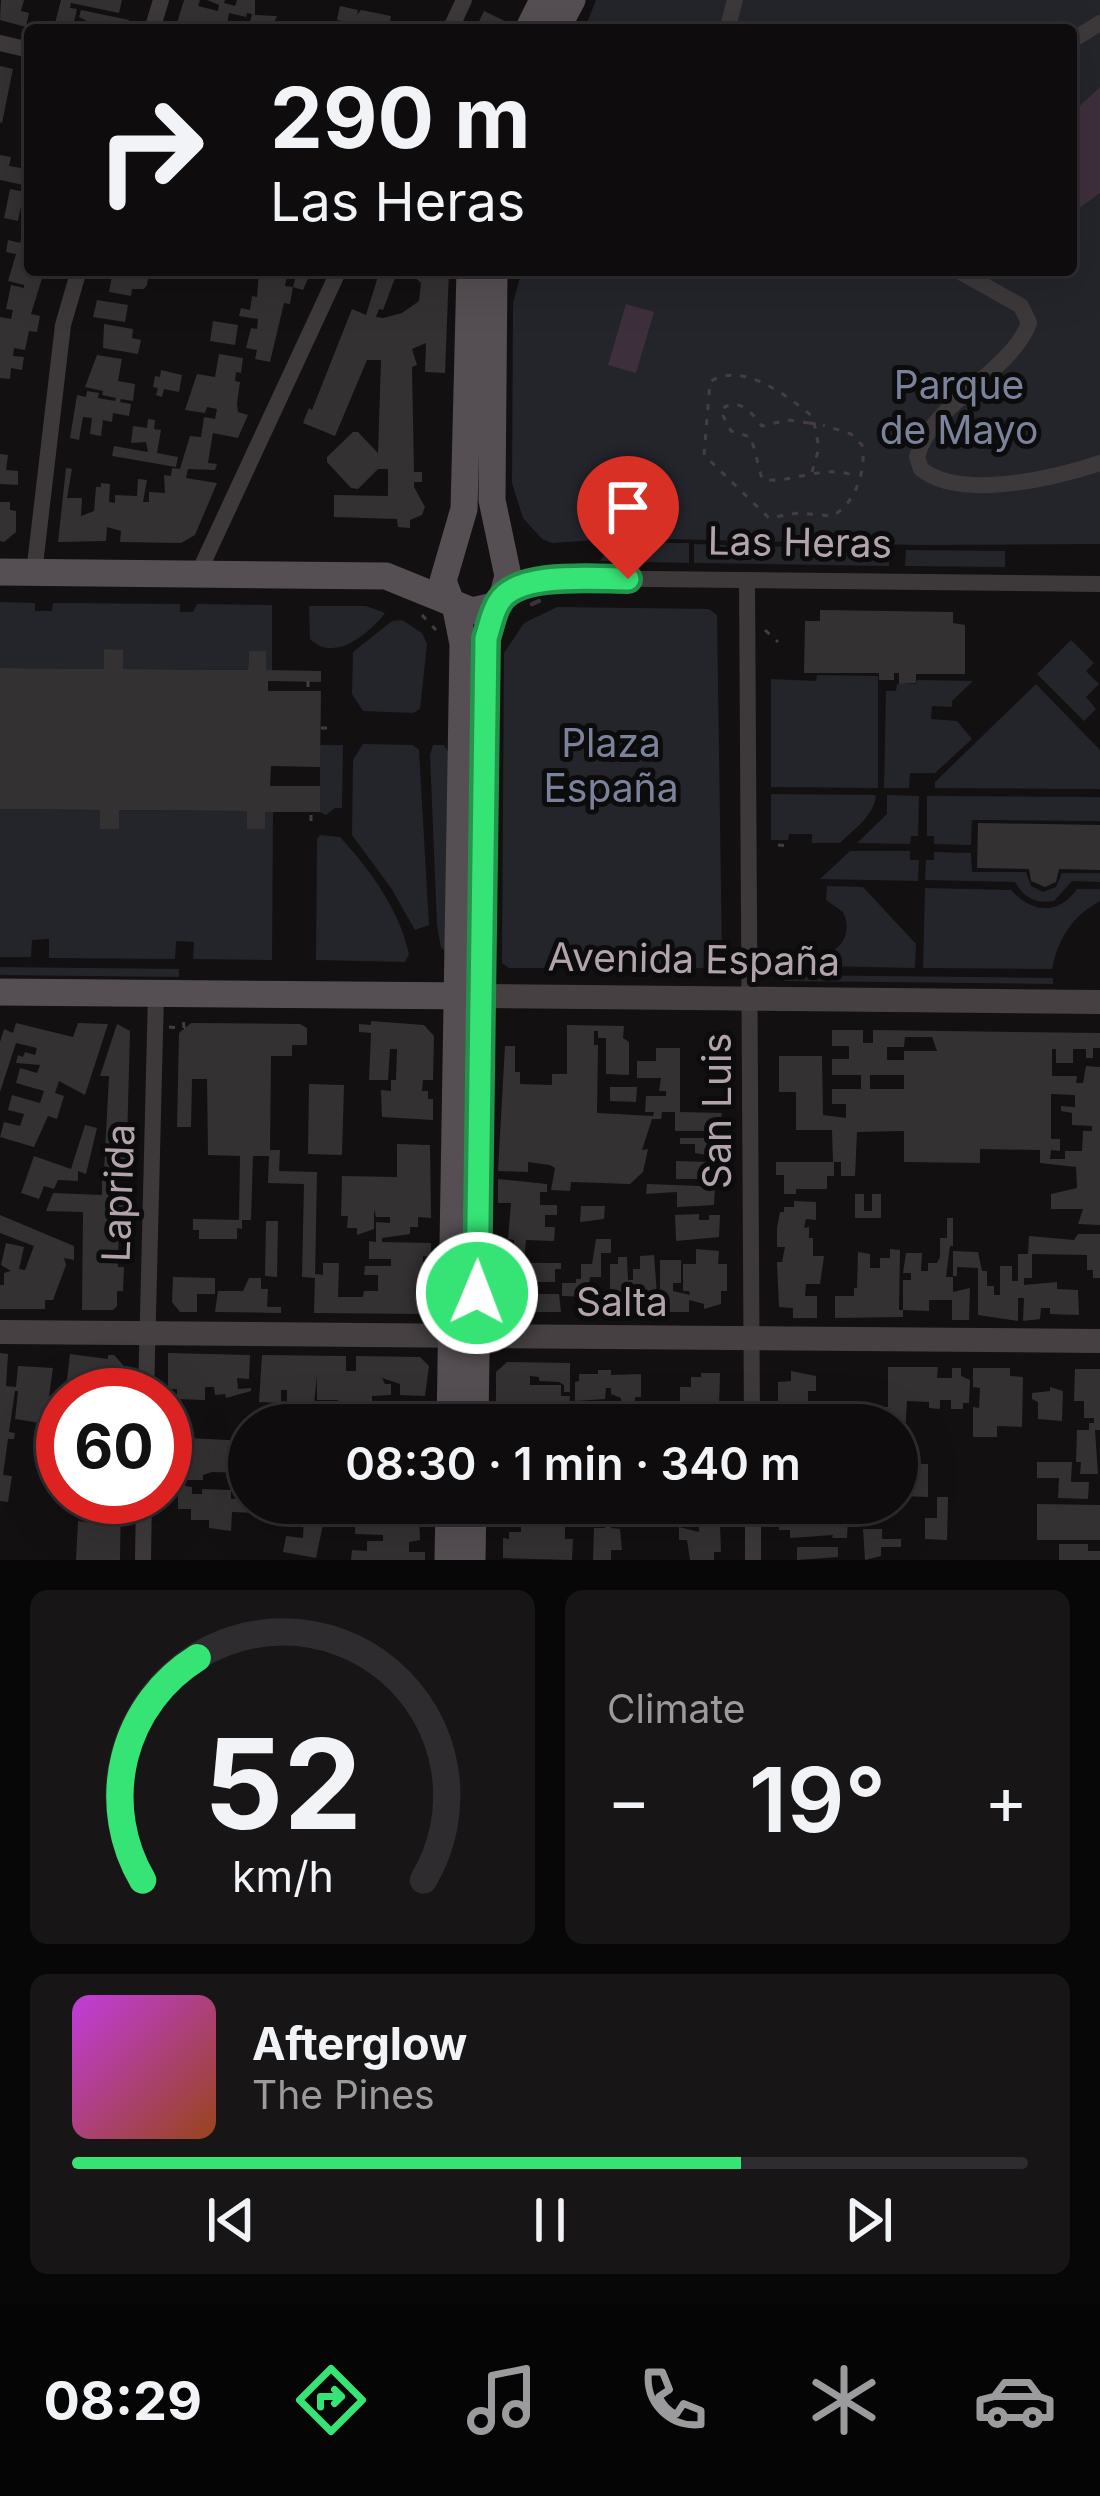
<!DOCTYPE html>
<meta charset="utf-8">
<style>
body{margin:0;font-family:Inter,sans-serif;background:#171516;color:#f1f3f6;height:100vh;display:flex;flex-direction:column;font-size:45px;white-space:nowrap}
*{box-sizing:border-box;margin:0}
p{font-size:39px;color:#9b9b9d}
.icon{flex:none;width:66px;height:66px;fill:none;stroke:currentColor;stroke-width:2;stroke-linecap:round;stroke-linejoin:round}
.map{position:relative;height:1560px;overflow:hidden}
.sheet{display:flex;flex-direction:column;gap:30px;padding:30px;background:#080707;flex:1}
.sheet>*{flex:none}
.banner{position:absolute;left:24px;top:24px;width:1053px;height:252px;border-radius:12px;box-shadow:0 12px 48px #0002,0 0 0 3px #2e2c2e;background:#0e0c0d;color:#f1f3f6;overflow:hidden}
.speed{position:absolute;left:36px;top:1368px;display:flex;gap:24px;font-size:60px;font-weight:700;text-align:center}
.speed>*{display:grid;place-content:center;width:156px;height:156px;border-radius:50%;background:#0e0c0d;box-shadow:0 12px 48px #0002,0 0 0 3px #2e2c2e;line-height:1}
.speed .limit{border:18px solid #d22;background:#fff;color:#111}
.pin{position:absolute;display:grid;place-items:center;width:102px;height:102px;color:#fff;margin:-123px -51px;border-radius:50% 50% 50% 0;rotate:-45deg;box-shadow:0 0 12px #0007}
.pin .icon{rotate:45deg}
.me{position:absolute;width:132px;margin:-66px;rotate:1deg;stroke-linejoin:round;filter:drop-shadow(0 0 9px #0008)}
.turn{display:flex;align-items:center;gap:42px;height:252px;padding:0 48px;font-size:54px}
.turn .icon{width:156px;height:156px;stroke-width:2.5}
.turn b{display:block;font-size:84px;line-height:102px}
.big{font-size:90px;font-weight:600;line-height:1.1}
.sheet .widget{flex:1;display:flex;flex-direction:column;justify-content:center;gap:18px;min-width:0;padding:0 42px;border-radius:18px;background:#171516}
.sheet .dial{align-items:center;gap:0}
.dial svg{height:312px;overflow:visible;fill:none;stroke:#2e2c2e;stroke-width:7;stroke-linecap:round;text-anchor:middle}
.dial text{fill:#f1f3f6;stroke:none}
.song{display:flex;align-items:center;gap:36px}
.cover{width:144px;height:144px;border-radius:18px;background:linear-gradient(135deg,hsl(290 70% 55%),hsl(20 70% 35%))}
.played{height:12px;border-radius:6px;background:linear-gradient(90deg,#36e475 70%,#2e2c2e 70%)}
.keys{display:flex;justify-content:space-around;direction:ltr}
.heat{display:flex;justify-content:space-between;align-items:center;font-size:66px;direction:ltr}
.sheet .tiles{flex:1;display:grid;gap:30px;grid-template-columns:1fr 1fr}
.widget:last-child{grid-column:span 2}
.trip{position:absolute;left:228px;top:1404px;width:690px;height:120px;border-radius:60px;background:#0e0c0d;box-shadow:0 12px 48px #0002,0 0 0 3px #2e2c2e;font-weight:600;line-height:120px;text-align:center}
.menu{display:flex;height:192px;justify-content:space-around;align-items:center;background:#060505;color:#9b9b9d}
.menu .icon{width:84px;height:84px}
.menu .active{color:#36e475}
.menu b{font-size:54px;color:#f1f3f6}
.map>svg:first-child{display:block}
</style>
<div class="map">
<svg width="1100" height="1560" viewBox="0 0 1100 1560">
<rect width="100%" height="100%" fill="#121011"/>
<path fill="#23252b" d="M596 0H1100V544L917 545 624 538 552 543 542 539 523 518 512 483 513 303 522 270H1071V30H584Z
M621 543H689V563L600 561 607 550Z
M694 544 889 550V566L694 563Z
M906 550 1005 551V567L905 566Z
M0 602 35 603V611H52L53 603 180 604V612H193L197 604 272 605V671L266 670V651H249L248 670 123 669 122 650H104V669L0 668Z
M309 606H366L385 613C369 634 334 663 310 639Z
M557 607 709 609 717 615 722 957 715 968H509L502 963 504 653 524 623Z
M402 620 422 633 427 644 420 709 413 713 363 711 352 694 353 652 392 621Z
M1071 640 1094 663 1086 671 1099 684 1086 697 1096 709 1084 721 1037 674Z
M817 675 878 676V788L771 787V679L816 681Z
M917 680 973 681 952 701V707L932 706 931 719 957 721 972 739 935 773H910L909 788H884L886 691H896L897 684H916Z
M1036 684 1100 750V789L935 788V782Z
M363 744 413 745 419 750 429 925 415 930 391 888 352 835 353 760Z
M320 745H343L342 808H335L326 815 320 812Z
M433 745H444L449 753 447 952 441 948 437 925 430 755Z
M771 794 876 795C874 816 854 829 840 843H812V834H789L788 840H771Z
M887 795 919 796 918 836H911L910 844 857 843 887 814Z
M927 796 1100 797V821L972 820 971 845 934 844V836H927Z
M0 809 100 810 101 828 118 829 119 810 247 811 248 829H264L265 812H273L272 960 193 959 194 942 176 941 175 959 49 958V939L32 940 31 957H0Z
M320 835 340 837C371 871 399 909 409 954L405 962 316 960 317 839Z
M850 851H910V860H919L918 881 820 879Z
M934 852 971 853 972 872H1026L1031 886 1043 892 1056 887 1062 873H1100V882L1072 881 1054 901C1036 904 1024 898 1015 882L925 880 926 860H934Z
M827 886 863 887 916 944 915 968 825 966 826 954C844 948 852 931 843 912L826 900Z
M925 888 1011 890C1032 913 1058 916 1077 889H1100V901C1072 916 1058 939 1052 969L923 968Z
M0 967 179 969V977L0 975Z
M785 975 1053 978V984L784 981Z"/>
<path fill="#3e2f3c" d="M1100 87V193L1071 214V114Z
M626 304 654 312 636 373 608 365Z"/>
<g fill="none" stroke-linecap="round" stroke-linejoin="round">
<path stroke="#3e2f3c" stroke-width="4.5" d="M532 604 539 601"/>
</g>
<path fill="#343132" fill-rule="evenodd" d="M1 0H24L21 11 29 13 26 27 0 20Z
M61 0H122L119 13 71 3 70 8 77 9 73 26 55 23Z
M184 0H200L198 6 218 11 219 5 207 0H225L224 3 235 6 237 0H255V15L277 16 271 30H248L252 14 247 13 246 17 229 13 226 30H175Z
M340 6 358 10 357 15 361 10 391 16 388 30 342 29 343 21 337 20Z
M81 10 129 20 125 30H87L89 22 79 17Z
M484 11 513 25 510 30H475Z
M0 66 13 69 2 123 0 122Z
M0 155 11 157 9 166 21 168 23 159 30 161 28 186 0 180Z
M10 189 30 193V203L22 201 18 221 4 218Z
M28 213 30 270 44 272 31 314 40 316 37 332 29 331 25 350 14 348 13 356 24 357 22 370 11 368 10 379 0 378V317L11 319 13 310 6 309 11 285 24 288V285L8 281 16 254 6 252 8 240 20 243Z
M259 270H288L285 286 293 287 297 272 310 274 303 290 293 287 290 304 284 303 270 362 255 359 257 350 246 348 251 328 257 329 258 319 239 316 241 308 250 310 252 296 257 297Z
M380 270H398L383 310 379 309 376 317 383 318 402 313 419 301 421 283 407 270H449L445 373 425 372 426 343 412 349 417 365 412 367 414 472H422V482H414V487L425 507 422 515 410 520V528L398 527 397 519 334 517V495L388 496V469H378L358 489 351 488 327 462V457L353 432H358L378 453 381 360H367L335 436 303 423 309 408 312 410 352 309 366 315Z
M113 271 143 276 148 279 147 285 144 289H132L131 296 109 292Z
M97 300 128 305 125 322 93 317Z
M213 321 238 325 235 345 210 341Z
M104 324 133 329 132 338 141 340 138 354 103 348Z
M219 354 243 358 241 373 236 372 235 381 240 382 237 403 238 412 248 415 238 438 213 433 208 463 217 464 215 470 188 469 186 478 217 483 195 535 181 543 120 542 121 531 107 527 106 541 58 542 66 468 72 469 67 498H82L81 516 94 511 96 487H101V483L110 484 109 502 115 503V495L137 496 138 479 147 480 143 502H149V492L165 493 164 475 171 476 172 468 180 469 190 436 201 437 204 417 215 419 217 409 207 407 205 413 185 410 197 374 215 377Z
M97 355 122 359 118 381 135 384 133 401 121 399 120 402 131 404 129 416 113 413 112 422 103 420 101 436 90 434 92 418 83 417 79 440 70 438 77 395 86 397 87 391 99 393 98 398 115 401 116 398 102 395 103 391 85 387Z
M161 370 182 375 179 392 164 389 162 397 156 395 158 388 153 387 155 376 160 377Z
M148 419 155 420 154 429 161 430 157 453 178 457 176 467 112 456 114 446 148 452 146 442 131 443 133 426 147 428Z
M0 454 8 455 6 470 18 471V485L0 484Z
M0 502H10V510L16 511V532L4 542 0 541Z
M820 610 953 612V623L965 625V674H916V683L899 684V673H894V680H879V673H804L805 621H820Z
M104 649 123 650V669L248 670 249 651H266V670L321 671V682L268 681V691H321L320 767 271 766 270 786H320V812H265V829H247V811L119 810V829H100V810L0 809V668L104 669Z
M978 823 1100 825V870L1059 869 1056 882 1045 887 1031 881 1029 869 977 868Z
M371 1021 424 1025 434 1036 433 1080H423L422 1091H428V1099H433V1120L382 1117 381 1090 391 1091V1080H396L397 1049H390L388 1080H369L371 1033 359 1032V1024L371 1025Z
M16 1023 73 1037 78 1023 108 1024 85 1095 59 1081 55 1093 64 1096 57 1119 48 1116 34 1147 0 1137 4 1122 20 1126 24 1114 8 1110 12 1095 40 1103 44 1091 16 1083 20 1068 37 1073 40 1065 16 1063 18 1055 23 1057 25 1052 35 1055 37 1048 16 1043 0 1092V1042L4 1029 13 1033Z
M191 1023 300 1024 307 1028V1045H292V1056H271L270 1150H280L279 1171 317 1172 315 1278 302 1277 304 1184 268 1183 269 1156H253L251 1220H239L240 1156 208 1155 207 1079H192L191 1127H177L179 1033Z
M117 1024 130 1031 126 1179H106L104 1171 109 1076H100Z
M567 1025 624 1026 623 1038 629 1042V1075L606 1074V1038H598V1031H594V1045H598L597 1113 653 1116 654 1112H645L646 1096H666V1091H659L661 1078H637V1061H656V1048H680V1112L722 1113 718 1131H675V1112H662L661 1119H652L653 1116 642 1150 648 1149 643 1172 630 1184 571 1182 570 1191 551 1190 555 1168 550 1165 528 1162V1172L498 1171 505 1046H515V1072H520V1084L552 1085V1074H567Z
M832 1030H863V1043H873V1030L1100 1033V1048H1093V1058H1086V1049H1073V1063H1056V1049H1052V1076H1077L1076 1083H1083L1086 1066 1100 1067V1225L1078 1224 1083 1209H1051V1194L1077 1188 1076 1167 1040 1163V1150L980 1149V1163L904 1162V1131L857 1132 855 1176H841V1162H833L832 1130H796V1092H779V1056H822L823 1115 846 1118V1104H832V1089H861V1075H832V1059H849V1046H832ZM905 1037H932L937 1051H904V1060H887V1047H904ZM870 1075H904V1089H870ZM1051 1094 1075 1095V1107L1061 1106V1111L1072 1113V1125L1092 1126V1131H1083L1082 1151H1065V1159H1050L1051 1150 1060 1151V1139H1051Z
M309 1084 344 1085 342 1155 308 1154Z
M610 1087H637L636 1102 610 1101Z
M85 1125 97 1128 86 1174 78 1171V1181L58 1180 54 1189 44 1186 39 1199 21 1193 34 1156 71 1169Z
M680 1138H722V1146H726V1186H715L714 1205 677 1207V1192L646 1194 647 1184 700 1186V1179H676V1161L712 1162V1156L695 1153V1144H680Z
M397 1144 430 1145 431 1218 418 1217V1227H410V1234L382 1238V1242L431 1243V1257L423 1256V1267H430V1307H423V1314L314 1313 315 1274 323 1275V1263H339L338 1297H363L364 1291H378V1275H364L365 1266H391V1259H369V1241L376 1242V1222L390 1223V1217H376L374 1209V1229L357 1235V1228H347L348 1216H341L342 1176 397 1177Z
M776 1162H834V1176H827V1189H796V1194H784V1175H776Z
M102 1179 126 1188 125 1216H119L118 1267H124L123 1291H117V1306L113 1310H82L83 1212 46 1211 53 1193 102 1195Z
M498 1179 547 1184V1192H540V1205H557V1215H545V1227H555L554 1241 526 1240 524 1263 512 1262 511 1281H523V1269H528V1263H561V1269H555V1282H533V1294H559L561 1312H504L495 1302 496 1248H514V1240L508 1239 511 1203H498Z
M855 1194H864V1211H872V1194H881V1218H855Z
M794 1201 816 1202V1220L806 1219 804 1228 809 1227V1238H813V1256H824L820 1284H806L805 1296H817V1318H793V1308L779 1307 777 1262H782L785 1247H777V1228L780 1212H784V1207H794Z
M581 1206H605L604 1219 580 1222Z
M699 1214V1220H709V1215H720L719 1237 676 1241 675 1215Z
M0 1215 74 1246V1260L64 1258 66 1265 53 1300H45V1309H0V1285H4V1273L11 1271 1 1265 6 1243 24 1247 19 1269 25 1270 34 1246 0 1233Z
M947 1218H953V1246H950L946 1277H953V1292L970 1288 969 1320H952V1300H929V1311L903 1310V1280H911V1273H903L906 1253H922L921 1271H928V1263H937L940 1257V1238H947Z
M193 1219 242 1220V1229L237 1228V1239H199V1230H193Z
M266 1221H278L277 1277 265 1276Z
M1078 1234H1100V1278H1093V1270H1087V1255L1032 1254V1278H1024V1285L1057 1282V1289L1078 1290 1079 1315 1050 1314V1308H1041L1040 1319 1023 1321 1024 1298H1018V1321L978 1315V1268L957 1267V1276H953V1251L978 1252 982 1271H987V1286H994V1295H1000V1266H1012V1281H1018V1254H1028L1029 1236 1074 1240Z
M596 1239H611V1253H601V1277H590L588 1297 562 1296V1283H576V1279H581V1264H592Z
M696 1249 719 1251 718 1264H727V1291H721V1304L704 1309V1304L689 1300V1312H660V1260H681V1283H673V1291L690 1295 689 1291H683V1264H696Z
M890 1249 900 1250 899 1310H903V1317L835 1318V1296H854V1288H857L858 1252 870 1254V1268H880V1258H890Z
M654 1255 658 1308H641V1302H632V1309L604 1312V1297H610V1264H618V1257H627L628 1280H633V1269H640V1256Z
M173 1277 215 1278V1294H197V1312H180L172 1302Z
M249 1278H261V1289H268L267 1307H281V1313L215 1312 218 1291H243Z
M0 1353 8 1354 6 1386 16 1387 18 1366 53 1368 49 1396 57 1398 53 1425 15 1419 18 1391H15L9 1432 15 1433 14 1439H8L3 1475 12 1476 8 1502 0 1501Z
M168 1353 250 1355 249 1379 237 1378 238 1389 251 1388V1391L226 1398 225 1394 215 1395 214 1387H205V1400L177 1399V1389H168Z
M70 1354 108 1359V1355H114L123 1365V1395H86L85 1371 82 1395H76L77 1389 66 1388Z
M262 1355 346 1356V1371H356V1356L420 1357 429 1366 425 1396 400 1395V1384L382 1378 385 1384H391V1395L372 1396V1407L374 1412 386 1413 385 1425H355L354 1411V1425H344L337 1422 338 1400H317V1376L314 1404 287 1403V1390H281V1403L259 1402Z
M507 1362 570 1363V1392H564V1385L559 1382 539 1381V1377L530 1376V1385H561V1396H570L569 1406 527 1402V1406L496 1405V1372Z
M888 1367H938L937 1378H952V1368H961V1376L970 1380 969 1403H963V1409H951V1400H940V1409L929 1408V1402L907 1401 903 1464H928V1497L897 1496V1425H854V1420L876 1421 879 1407H888Z
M973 1368H1010V1376L1023 1377 1022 1427 997 1426V1437H973V1407L979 1408 980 1388 973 1387Z
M1075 1369H1100V1430H1095L1098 1474H1080L1081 1462H1076L1077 1430H1089V1423H1094V1418H1084V1401H1074Z
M598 1370H611V1375L641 1374V1397H635V1408H642V1425H621V1398L611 1394V1388H606L605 1399 575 1401V1382L579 1381V1374H598Z
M791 1371 816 1376V1391H808V1409H778V1382L791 1381Z
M701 1373H720L719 1406 702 1407V1419L727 1420V1425H661L656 1406 680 1407V1387H691V1377H701Z
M1050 1387 1063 1391 1062 1421 1038 1419V1402L1032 1399V1393L1050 1391Z
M417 1401 429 1402 428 1425H398V1405L416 1406Z
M167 1437 249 1441V1465H242V1473L212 1472 203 1475V1480H185V1486L192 1487V1494H202V1489L231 1490V1499H239V1490L249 1491V1503H286L285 1514 232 1512 231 1531 209 1528V1520H191V1509H178V1486H173L175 1463H166Z
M1037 1462H1072L1071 1482H1089L1088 1499 1058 1498 1059 1478H1037Z
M90 1497H121L120 1560H76L78 1521 92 1523V1513H96Z
M937 1497H948L947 1540 925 1539V1518H937Z
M356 1503H363V1514L396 1515 397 1506 426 1503V1516H419L420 1540 409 1542V1552H425V1560H351L352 1550 367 1551V1541H383V1535L355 1534Z
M497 1503H519V1511H533V1503L565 1507V1539H573L572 1560 503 1558V1538L509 1539V1532H521V1527H532L533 1522H524V1515H519V1525L493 1524Z
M654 1503H719L718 1516 728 1517V1523H720L721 1552H714V1560H690L687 1540H679V1527L699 1532V1523H713V1519L654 1514Z
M799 1503H864V1514H832L848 1517 847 1538H832L833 1535 790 1538V1530H779V1517H794V1506Z
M1037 1504 1100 1505V1540H1037Z
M304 1513 325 1514 316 1558 283 1552 286 1536 303 1538Z
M605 1521H611V1528L620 1529 622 1550H611V1560H593L594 1528H605Z
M863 1529H882V1539H901V1547H881V1556L865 1560Z
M1059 1544H1088V1551H1100V1560H1059Z
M797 1547H838V1557L797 1560Z"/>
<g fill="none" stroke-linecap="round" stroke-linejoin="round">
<path stroke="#443e42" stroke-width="3" stroke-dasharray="6 9" stroke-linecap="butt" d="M809 423 788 420 762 426C751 412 739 396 720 410L731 431 751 437 762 479C793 485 822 462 858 477
M812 472 819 448 813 417C788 396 741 360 710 382L704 455 769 518 798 513 832 516C855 505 867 469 862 445L851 434 823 425
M422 615 436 630
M765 630 778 642
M308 681V691
M321 728H333
M311 821V812
M778 845 788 846
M169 1027 184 1028 183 1016"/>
<path stroke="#3d393b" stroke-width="16" d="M152 30 161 0
M450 30 464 0
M727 30 735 0
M1071 41 1100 23
M0 43 30 50
M957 270 1021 306 1029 323C1010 374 931 402 917 457L921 469C961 501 1054 478 1100 463
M34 573 63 325 79 270
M198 574 339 270
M747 580 752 1425
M503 596 556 578 1100 584
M146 1395 156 993
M753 1503V1560
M143 1560 144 1497"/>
<path stroke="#464043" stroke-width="24" d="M480 996 1100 1002
M0 1332 1100 1341"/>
<path stroke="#554e52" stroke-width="27" d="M528 30 543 0
M556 30 572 0
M0 572 386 576 472 611 494 606 502 598 508 576 492 500 494 270
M451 602 443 581 464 509 470 270
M0 992 476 996
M450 1425 463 644 455 604
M475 1425 486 641 499 600
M448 1560 449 1503
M472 1560 473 1503"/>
<path stroke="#443e42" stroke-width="3" stroke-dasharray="6 9" stroke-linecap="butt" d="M809 423 823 425"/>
</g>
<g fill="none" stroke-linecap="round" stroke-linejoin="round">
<defs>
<path id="route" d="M477 1293 486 638C490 627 492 612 499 602 517 571 597 579 628 579"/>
</defs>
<use href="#route" stroke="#23944c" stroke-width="30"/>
<use href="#route" stroke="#36e475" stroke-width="21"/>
</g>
<g text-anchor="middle" stroke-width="10" stroke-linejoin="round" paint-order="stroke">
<g font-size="39" fill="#7b839c" stroke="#0d0c0c">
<text x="959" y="399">Parque<tspan x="959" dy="45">de Mayo</tspan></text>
<text x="611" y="757">Plaza<tspan x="611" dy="45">España</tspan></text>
</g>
<g font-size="39" fill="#b2a3ac" stroke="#0d0c0c">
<text transform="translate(800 542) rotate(1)" y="14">Las Heras</text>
<text transform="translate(694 959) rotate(1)" y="14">Avenida España</text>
<text transform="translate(717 1111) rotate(-90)" y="14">San Luis</text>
<text transform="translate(118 1193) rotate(-88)" y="14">Laprida</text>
<text x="622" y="1316">Salta</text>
</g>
</g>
</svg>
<div class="speed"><div class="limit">60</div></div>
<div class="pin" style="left:628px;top:579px;background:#d93025"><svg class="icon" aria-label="arrive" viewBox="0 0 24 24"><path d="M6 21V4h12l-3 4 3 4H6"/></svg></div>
<svg class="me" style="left:477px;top:1293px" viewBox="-20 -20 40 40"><circle r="17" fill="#36e475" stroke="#fff" stroke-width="3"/><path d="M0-11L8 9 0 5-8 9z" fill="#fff"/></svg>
<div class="trip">08:30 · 1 min · 340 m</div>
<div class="banner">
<div class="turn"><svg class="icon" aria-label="right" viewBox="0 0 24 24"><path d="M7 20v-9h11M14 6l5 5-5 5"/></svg><div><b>290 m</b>Las Heras</div></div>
</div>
</div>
<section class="sheet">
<div class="tiles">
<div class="widget dial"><svg viewBox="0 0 100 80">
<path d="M14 69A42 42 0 1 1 86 69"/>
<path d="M14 69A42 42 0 0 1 28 12" stroke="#36e475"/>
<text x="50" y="56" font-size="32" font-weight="700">52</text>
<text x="50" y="72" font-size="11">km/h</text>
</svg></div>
<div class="widget"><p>Climate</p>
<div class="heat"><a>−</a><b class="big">19°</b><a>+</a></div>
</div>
<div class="widget">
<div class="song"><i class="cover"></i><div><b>Afterglow</b><p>The Pines</p></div></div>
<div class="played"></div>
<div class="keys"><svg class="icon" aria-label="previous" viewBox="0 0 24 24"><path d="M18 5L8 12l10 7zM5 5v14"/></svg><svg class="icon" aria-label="pause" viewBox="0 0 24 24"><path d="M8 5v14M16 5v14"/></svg><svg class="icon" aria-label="next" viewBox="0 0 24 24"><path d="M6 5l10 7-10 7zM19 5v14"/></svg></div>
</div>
</div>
</section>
<nav class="menu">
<b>08:29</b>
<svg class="icon active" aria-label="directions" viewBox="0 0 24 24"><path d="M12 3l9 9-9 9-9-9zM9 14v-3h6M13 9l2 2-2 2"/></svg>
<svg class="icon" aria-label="music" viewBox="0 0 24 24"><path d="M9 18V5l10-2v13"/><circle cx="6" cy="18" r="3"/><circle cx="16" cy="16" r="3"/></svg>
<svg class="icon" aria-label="phone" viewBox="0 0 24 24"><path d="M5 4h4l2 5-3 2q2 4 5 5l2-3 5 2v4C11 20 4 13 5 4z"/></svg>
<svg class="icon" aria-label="climate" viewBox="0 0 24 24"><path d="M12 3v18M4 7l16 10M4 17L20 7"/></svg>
<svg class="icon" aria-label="car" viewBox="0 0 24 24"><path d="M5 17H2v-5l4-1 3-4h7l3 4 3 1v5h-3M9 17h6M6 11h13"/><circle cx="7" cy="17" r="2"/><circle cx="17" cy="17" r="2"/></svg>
</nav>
